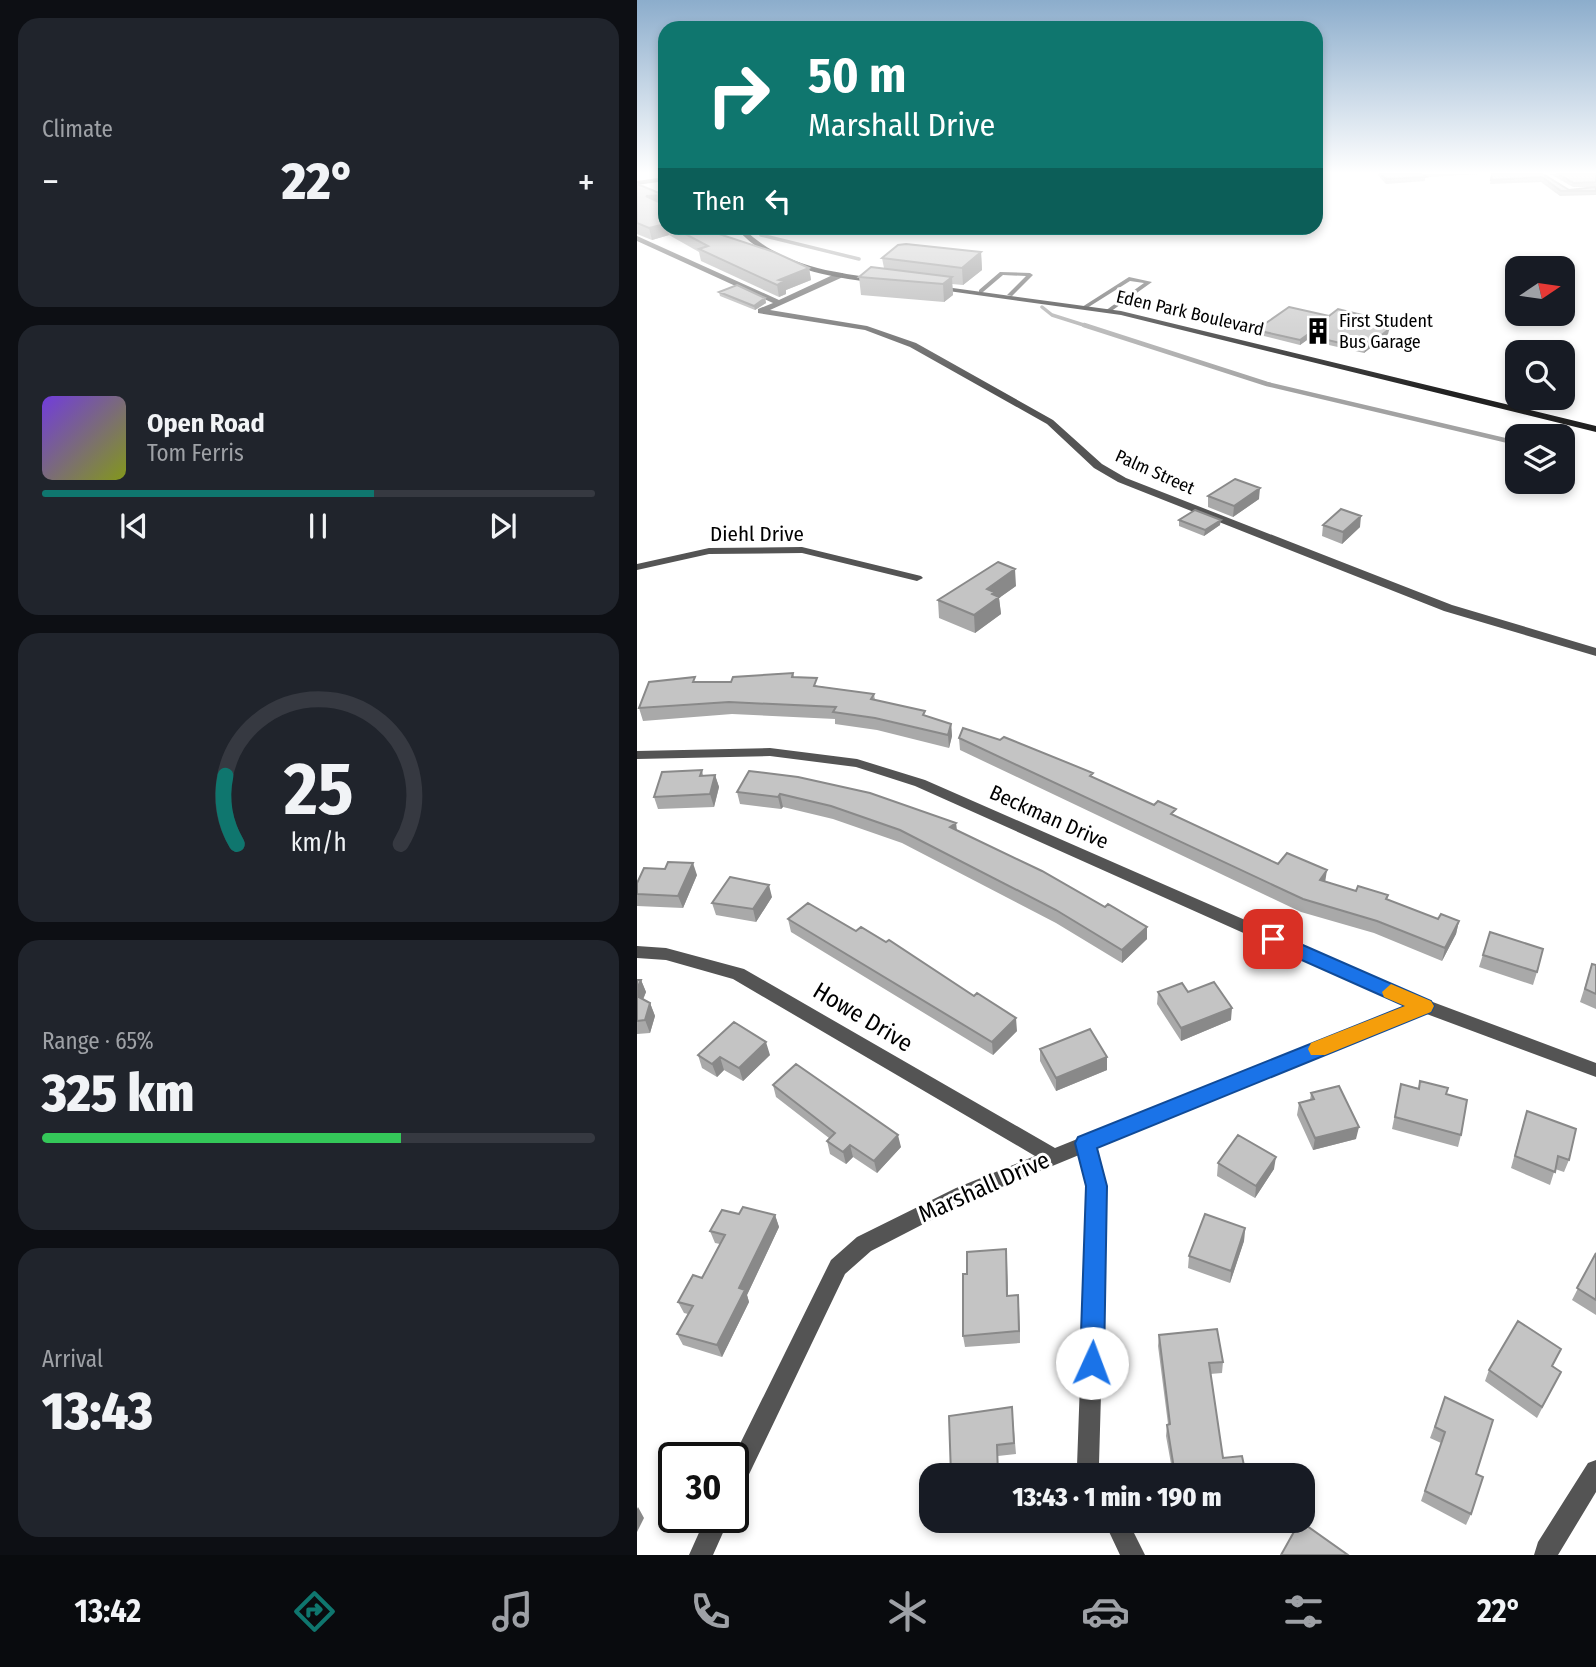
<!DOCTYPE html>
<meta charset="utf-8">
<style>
body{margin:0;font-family:"Fira Sans Condensed",sans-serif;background:#20242c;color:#f1f3f6;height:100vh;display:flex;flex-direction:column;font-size:26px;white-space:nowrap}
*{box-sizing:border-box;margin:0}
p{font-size:23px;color:#9ea1a6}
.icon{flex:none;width:38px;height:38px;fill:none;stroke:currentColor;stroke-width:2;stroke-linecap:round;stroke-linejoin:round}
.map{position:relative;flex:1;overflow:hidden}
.panel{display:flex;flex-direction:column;gap:18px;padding:18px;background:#0d0f14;width:637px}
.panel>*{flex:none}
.top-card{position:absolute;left:21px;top:21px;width:665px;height:214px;border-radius:21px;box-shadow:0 4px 10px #0003;background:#0f766e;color:#fff;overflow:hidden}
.needle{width:46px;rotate:77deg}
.tools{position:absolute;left:868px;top:256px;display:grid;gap:14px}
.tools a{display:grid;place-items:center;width:70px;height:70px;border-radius:14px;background:#171b24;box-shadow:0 4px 10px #0003;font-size:35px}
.speed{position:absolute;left:21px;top:1442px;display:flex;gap:14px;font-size:35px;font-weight:700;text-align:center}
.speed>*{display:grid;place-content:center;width:91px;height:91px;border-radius:50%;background:#171b24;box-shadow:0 4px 10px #0003;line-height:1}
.speed .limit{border:4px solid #111;border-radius:10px;background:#fff;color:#111}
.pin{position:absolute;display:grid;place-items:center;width:60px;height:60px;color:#fff;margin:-30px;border-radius:14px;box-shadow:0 4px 10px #0006}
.me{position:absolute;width:77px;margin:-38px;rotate:2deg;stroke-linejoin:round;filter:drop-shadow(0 0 5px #0008)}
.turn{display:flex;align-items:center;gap:24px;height:147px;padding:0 35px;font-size:32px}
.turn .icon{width:91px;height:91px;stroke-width:2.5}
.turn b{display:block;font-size:49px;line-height:60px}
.then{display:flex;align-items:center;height:66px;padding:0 35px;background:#0003;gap:14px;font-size:26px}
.big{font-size:52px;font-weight:800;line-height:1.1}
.panel .widget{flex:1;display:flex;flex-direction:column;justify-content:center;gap:10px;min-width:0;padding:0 24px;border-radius:21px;background:#20242c}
.panel .dial{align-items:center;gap:0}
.dial svg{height:182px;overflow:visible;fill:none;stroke:#363941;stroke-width:7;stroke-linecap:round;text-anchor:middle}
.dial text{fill:#f1f3f6;stroke:none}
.song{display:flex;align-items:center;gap:21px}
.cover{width:84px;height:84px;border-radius:10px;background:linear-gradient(135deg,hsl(260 70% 55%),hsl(70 70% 35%))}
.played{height:7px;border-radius:4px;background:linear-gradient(90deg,#0f766e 60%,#363941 60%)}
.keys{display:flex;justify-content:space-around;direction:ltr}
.heat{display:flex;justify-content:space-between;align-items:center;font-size:38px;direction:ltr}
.charge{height:10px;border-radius:5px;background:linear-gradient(90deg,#34c759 65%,#363941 0)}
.trip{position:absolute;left:282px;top:1463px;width:396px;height:70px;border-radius:21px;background:#171b24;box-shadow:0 4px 10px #0003;font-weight:800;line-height:70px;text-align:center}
.menu{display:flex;height:112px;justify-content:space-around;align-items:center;background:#090b0e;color:#9ea1a6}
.menu .icon{width:49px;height:49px}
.menu .active{color:#0f766e}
.menu b{font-size:32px;color:#f1f3f6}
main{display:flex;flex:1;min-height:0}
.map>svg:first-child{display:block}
</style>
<main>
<section class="panel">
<div class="widget"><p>Climate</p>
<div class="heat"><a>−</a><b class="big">22°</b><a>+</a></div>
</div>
<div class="widget">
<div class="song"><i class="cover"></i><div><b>Open Road</b><p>Tom Ferris</p></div></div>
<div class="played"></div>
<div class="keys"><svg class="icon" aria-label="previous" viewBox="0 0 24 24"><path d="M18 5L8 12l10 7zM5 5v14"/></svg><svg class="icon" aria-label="pause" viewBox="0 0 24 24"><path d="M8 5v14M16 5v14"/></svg><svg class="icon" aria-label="next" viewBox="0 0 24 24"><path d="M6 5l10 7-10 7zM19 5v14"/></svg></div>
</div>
<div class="widget dial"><svg viewBox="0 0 100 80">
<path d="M14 69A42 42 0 1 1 86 69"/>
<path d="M14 69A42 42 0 0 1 9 39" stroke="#0f766e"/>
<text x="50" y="56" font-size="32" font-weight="700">25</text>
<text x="50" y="72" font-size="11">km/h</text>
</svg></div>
<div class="widget"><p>Range · 65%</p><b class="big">325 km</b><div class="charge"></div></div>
<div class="widget"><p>Arrival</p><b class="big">13:43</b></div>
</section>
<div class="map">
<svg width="959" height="1555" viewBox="0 0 959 1555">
<rect width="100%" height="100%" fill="#fff"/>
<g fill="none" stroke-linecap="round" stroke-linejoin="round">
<path stroke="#a2a2a2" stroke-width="3.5" d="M124 235 222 259
M405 307 415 315 453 327"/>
<path stroke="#a2a2a2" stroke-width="4.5" d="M447 325 630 384 880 443"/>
<path fill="#545454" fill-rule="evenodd" d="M363 272 393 273 396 275 375 296 370 295 389 276 366 275 346 292H342V290Z
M492 277 515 282 473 312 468 311 507 283 493 281 450 308 445 307Z"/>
<path fill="#545454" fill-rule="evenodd" d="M28 177V181L0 185V181Z
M0 236 142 300 200 273H206V277L133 310 230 326 279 343 416 420 465 464 489 478 815 605 959 648V656L807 611 481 482 457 468 410 424 273 347 228 330 121 313V309L136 303 0 241Z
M165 547 284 576 286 578 280 581 165 553 72 554 0 570V564L72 548Z
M133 748 220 759 288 780 793 1001 959 1063V1077L787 1013 459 1148 470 1186 462 1464 467 1475H444L440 1466 450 1186 442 1155 333 1200 234 1251 208 1274 104 1491 96 1494V1458L194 1260 220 1237 319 1188 398 1156 96 979 29 960 0 958V946L29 948 107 969 418 1148 770 1006 278 786 219 767 133 756 0 759V751Z
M959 1460V1492L921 1555H897L901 1542 951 1463Z
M69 1517H93L76 1555H52Z
M467 1521H491L508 1555H483Z"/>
<path fill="#212121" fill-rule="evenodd" d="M99 228H106C133 255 168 267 205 273 217 276 233 276 243 281L239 283C189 276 134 268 99 228Z
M294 285 484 311 959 426V432L484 315 297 289H294Z"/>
</g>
<path fill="#a9a9a9" d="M740 174H844L788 177V181L749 184Z
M855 174H906L932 190 959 191V195L923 196 904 182 853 184Z
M913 174H959V187H936Z
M0 184 27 195 28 228H72L82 233V234L172 268 174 280 149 290V294L142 297 64 261 62 252 32 235 15 240 0 234Z
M344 252 345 270 326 285 315 284 316 295 307 302 224 295 222 277 247 268 245 258Z
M82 292 128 298 129 303 118 310 83 296Z
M692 316 725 320 721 322 752 329 751 334 727 353 670 340 663 345 619 334V330Z
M571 496 622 499 596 517 571 507Z
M542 520 583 525 567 536 542 526Z
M686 525 723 527 705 544 685 536Z
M379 586 362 598 364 614 338 633 302 618 301 600Z
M156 673 157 677 181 686 237 694 238 700 314 724 315 736 312 748 240 730 198 724V719L95 714 6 721 2 708 59 682H94Z
M322 738 456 777 641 864 688 881 719 891 751 895 750 899 801 919 822 921 819 934 805 961 737 933 664 912 323 750Z
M65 770 66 775H78L82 787 77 807 21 809 17 797Z
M112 771 319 823 320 831 510 939 485 963 419 923 265 843 196 819 146 807 144 809 103 804 100 792Z
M28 869 60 875 46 908 0 906V883Z
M135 897 119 922 79 915 75 903Z
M151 919 380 1031 356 1055 154 932Z
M853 932 900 972 896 985 842 967Z
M955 964 959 965V1009L943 1002Z
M0 980H4L9 992 6 1000 13 1003 18 1016 13 1033 0 1034Z
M521 992H551L594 1020 544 1041 520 1004Z
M403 1049 470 1070 419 1091 403 1061Z
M61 1055H133L106 1081 87 1070 80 1077 65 1068Z
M783 1081 809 1094 824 1135 821 1147 755 1129 764 1084 781 1088Z
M136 1085 264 1147 240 1173 216 1157 209 1164 193 1154 190 1141 192 1138 139 1097Z
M674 1093 719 1139 676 1150 660 1115 662 1103 673 1100Z
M890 1111 932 1160 927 1172 918 1169 913 1185 874 1168 886 1124Z
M581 1163 637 1169 618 1198 580 1176Z
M102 1214 138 1215 142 1227 110 1295 112 1302 85 1357 46 1345 40 1334 51 1314 47 1313 41 1302 65 1278 83 1244 78 1243 73 1231Z
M608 1228 607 1241 593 1283 551 1268 552 1256Z
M369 1249 371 1296 381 1295 383 1343 328 1347 326 1336 330 1274Z
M959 1253V1315L935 1300Z
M522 1335 586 1362 585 1373 573 1374 586 1458 609 1475H536L529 1436 530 1425 531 1424 521 1346Z
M916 1366 924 1372 900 1418 848 1381 852 1370Z
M808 1397 839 1474 834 1514 829 1525 784 1501 804 1443 793 1438Z
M375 1407 379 1454 361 1456 314 1475Z"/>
<path fill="#898989" d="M27 195 28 206 9 196Z
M28 224V228H31L32 235 15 240 12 228Z
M344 252 345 270 326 285 325 268Z
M172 268 174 280 149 290V294L142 297 140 285 142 280Z
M315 277 316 295 307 302 306 284Z
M128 298 129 303 118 310 117 306Z
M725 315V320L716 326 717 321Z
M752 329 751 334 727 353 728 349Z
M670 335V340L663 345V340Z
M623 488 622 499 596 517 597 506Z
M724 516 723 527 705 544 706 532Z
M584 520 583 525 567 536 568 530Z
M378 569 379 586 362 598 364 614 338 633 337 615 350 589Z
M314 724 315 736 312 748 311 735Z
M78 775 82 787 77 807 73 794Z
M143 794 146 807 144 809 141 797Z
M319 823 320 835 313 827Z
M56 863 60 875 46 908 41 896Z
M690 870 688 883 683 880Z
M132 885 135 897 119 922 116 909Z
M822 921 819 934 805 961 808 948Z
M510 927V939L485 963V950Z
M4 980 9 992 2 1008 0 1001V989Z
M13 1003 18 1016 13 1033 8 1020Z
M595 1008 594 1020 544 1041V1028Z
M379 1018 380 1031 356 1055 355 1042Z
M129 1042 133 1055 106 1081 102 1068Z
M83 1057 87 1070 80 1077 75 1064Z
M470 1057V1070L419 1091V1078Z
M722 1127 719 1139 676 1150 678 1138Z
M261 1135 264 1147 240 1173 237 1161Z
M213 1145 216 1157 209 1164 206 1152Z
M639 1157 637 1169 618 1198 619 1186Z
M138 1215 142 1227 110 1295 112 1302 85 1357 80 1345 102 1288Z
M608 1228 607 1241 593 1283 594 1271Z
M369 1249 370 1261 371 1307 370 1296Z
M381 1295 382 1306 383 1343 382 1331Z
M1 1507 7 1518 0 1532V1509Z"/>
<path fill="#c4c4c4" stroke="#898989" stroke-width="2" d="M744 174H785L789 177 749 179Z
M855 174H906L932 190 959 187V191H924L905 177 854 180Z
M921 174H959V182L937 183Z
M0 184 27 195 9 196 28 205V224L12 228 0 223Z
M37 228H72L82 233H79L137 252 172 268 142 280 147 281 140 285 62 249 71 246Z
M269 244 344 252 325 268 245 258 261 245Z
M234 267 315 277 306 284 222 277Z
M100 285 128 298 117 306 82 292Z
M652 307 692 316 701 309 725 315 717 321 752 329 728 349 670 335 663 340 619 330Z
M598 479 623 488 597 506 571 496Z
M704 509 724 516 706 532 686 525Z
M558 510 584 520 568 530 542 520Z
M361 562 378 569 350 589 357 592 355 594 362 597 337 615 301 600Z
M156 673 155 677 180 678 177 686 237 694 234 699 288 711 286 715 314 724 311 735 238 718 196 712 199 707 92 702 2 708 12 682 58 677 56 682H94L96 677Z
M326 728 363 740 367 737 456 773 453 776 517 805 521 801 539 809 534 814 641 864 650 853 690 870 683 880 719 891 721 886 751 895 749 899 801 919 804 914 822 921 808 948 740 921 666 899 322 738Z
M65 770 63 776 78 775 73 794 17 797 25 772Z
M112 771 161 777 233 793 319 823 313 827 405 871 468 907 471 904 510 927 485 950 419 910 263 830 194 806 143 794 141 797 100 792Z
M31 862 56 863 41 896 0 894V883L7 868 28 869Z
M93 877 132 885 116 909 75 903Z
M171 903 219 931 224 927 249 942 252 940 337 996 340 993 379 1018 355 1042 151 919Z
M853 932 906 949 900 972 846 955Z
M955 964 959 965V994L948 989Z
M0 980H4L0 989Z
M577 982 595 1008 544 1028 521 992 545 983 551 992Z
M0 996 13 1003 8 1020 0 1021Z
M97 1022 129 1042 102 1068 83 1057 75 1064 61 1055Z
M453 1029 470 1057 419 1078 403 1049Z
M159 1064 261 1135 237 1161 213 1145 206 1152 190 1141 198 1133 136 1085Z
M783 1081 811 1088 809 1094 830 1100 824 1135 758 1117 764 1084 782 1089Z
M702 1086 722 1127 678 1138 662 1103 677 1099 674 1093Z
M890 1111 939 1129 932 1160 921 1156 918 1172 878 1156Z
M601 1135 639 1157 619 1186 581 1163Z
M106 1207 138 1215 102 1288 108 1290 80 1345 40 1334 56 1306 41 1302 56 1275 65 1278 88 1235 73 1231 85 1210 102 1214Z
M568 1214 608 1228 594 1271 552 1256Z
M369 1249 370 1296 381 1295 382 1331 326 1336V1274H330V1252Z
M959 1253V1300L940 1288Z
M881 1321 924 1349 915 1366 924 1372 905 1407 852 1370Z
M580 1329 586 1362 572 1363 586 1458 605 1456 609 1475H538L530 1425 533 1424 522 1335Z
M808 1397 856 1420 839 1474 846 1477 834 1514 788 1491 808 1432 798 1427Z
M375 1407 377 1443 360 1445 361 1475H314L312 1416Z
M663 1521 711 1555H644Z"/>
<linearGradient id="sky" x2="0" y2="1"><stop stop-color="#8cadcc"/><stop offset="0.44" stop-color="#fff"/><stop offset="1" stop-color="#fff" stop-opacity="0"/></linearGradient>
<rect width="959" height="392" fill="url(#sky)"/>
<path fill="#1a73e8" stroke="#114b97" stroke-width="2" d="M636 932 794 1001 797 1006 794 1012 460 1148 470 1186 467 1363 464 1371 455 1375 447 1371 443 1363 449 1186 438 1143 441 1137 768 1006 629 944 627 939 629 934Z"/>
<path fill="#f59e0b" d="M754 984 794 1001 797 1006 794 1012 688 1055H674L671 1049 674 1043 768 1006 747 997 745 992Z"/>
<defs>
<symbol id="building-bare" viewBox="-9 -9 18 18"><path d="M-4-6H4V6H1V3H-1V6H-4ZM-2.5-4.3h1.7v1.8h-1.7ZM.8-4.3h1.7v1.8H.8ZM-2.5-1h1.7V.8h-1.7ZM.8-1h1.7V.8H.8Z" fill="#000" stroke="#fff" stroke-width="2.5" paint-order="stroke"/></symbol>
</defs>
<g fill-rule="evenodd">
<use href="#building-bare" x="662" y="312" width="38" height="38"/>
</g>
<g text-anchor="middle" stroke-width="6" stroke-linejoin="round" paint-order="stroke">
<g font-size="18" fill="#000" stroke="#fff">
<text transform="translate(553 313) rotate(13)" y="6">Eden Park Boulevard</text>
<text transform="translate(518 472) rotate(24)" y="6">Palm Street</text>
</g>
<g font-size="18" fill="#000" stroke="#fff" text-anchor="start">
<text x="702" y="327">First Student<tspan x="702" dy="21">Bus Garage</tspan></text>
</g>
<g font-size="21" fill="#000" stroke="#fff">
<text x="120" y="541">Diehl Drive</text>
<text transform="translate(412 817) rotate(24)" y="7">Beckman Drive</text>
</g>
<g font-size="24" fill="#000" stroke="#fff">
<text transform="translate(226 1017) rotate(31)" y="8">Howe Drive</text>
<text transform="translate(347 1187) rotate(-24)" y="8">Marshall Drive</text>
</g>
</g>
</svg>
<div class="tools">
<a><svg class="needle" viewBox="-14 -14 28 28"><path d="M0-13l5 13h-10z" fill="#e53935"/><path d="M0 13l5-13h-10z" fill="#9ea1a6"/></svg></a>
<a><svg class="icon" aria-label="search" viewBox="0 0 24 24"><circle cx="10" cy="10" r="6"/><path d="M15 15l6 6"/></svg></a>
<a><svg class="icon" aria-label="layers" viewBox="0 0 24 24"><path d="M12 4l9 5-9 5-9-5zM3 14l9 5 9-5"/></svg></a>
</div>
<div class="speed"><div class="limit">30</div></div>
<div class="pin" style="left:636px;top:939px;background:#d93025"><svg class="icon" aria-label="arrive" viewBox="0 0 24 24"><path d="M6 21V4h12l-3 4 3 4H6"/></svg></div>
<svg class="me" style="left:455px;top:1363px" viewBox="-20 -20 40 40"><circle r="19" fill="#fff"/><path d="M0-13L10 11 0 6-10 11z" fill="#1a73e8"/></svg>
<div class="trip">13:43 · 1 min · 190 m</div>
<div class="top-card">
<div class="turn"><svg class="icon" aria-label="right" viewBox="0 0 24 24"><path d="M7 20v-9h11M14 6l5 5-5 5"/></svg><div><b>50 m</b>Marshall Drive</div></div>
<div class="then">Then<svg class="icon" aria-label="left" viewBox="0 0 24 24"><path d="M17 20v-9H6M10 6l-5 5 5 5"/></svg></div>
</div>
</div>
</main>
<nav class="menu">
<b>13:42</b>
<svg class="icon active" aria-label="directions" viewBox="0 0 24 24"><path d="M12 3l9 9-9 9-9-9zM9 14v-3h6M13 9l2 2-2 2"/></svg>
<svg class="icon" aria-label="music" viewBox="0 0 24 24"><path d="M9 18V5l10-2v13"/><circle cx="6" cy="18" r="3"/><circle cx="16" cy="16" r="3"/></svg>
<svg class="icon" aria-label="phone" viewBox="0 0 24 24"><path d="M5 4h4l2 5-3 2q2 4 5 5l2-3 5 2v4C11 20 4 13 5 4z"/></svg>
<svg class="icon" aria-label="climate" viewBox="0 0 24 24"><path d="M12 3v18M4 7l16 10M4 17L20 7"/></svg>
<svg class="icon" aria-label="car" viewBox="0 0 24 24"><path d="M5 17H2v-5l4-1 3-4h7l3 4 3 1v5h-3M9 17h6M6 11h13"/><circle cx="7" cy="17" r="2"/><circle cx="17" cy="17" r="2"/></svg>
<svg class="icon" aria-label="filters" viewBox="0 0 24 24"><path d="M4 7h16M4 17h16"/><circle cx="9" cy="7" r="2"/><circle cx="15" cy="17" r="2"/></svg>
<b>22°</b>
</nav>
